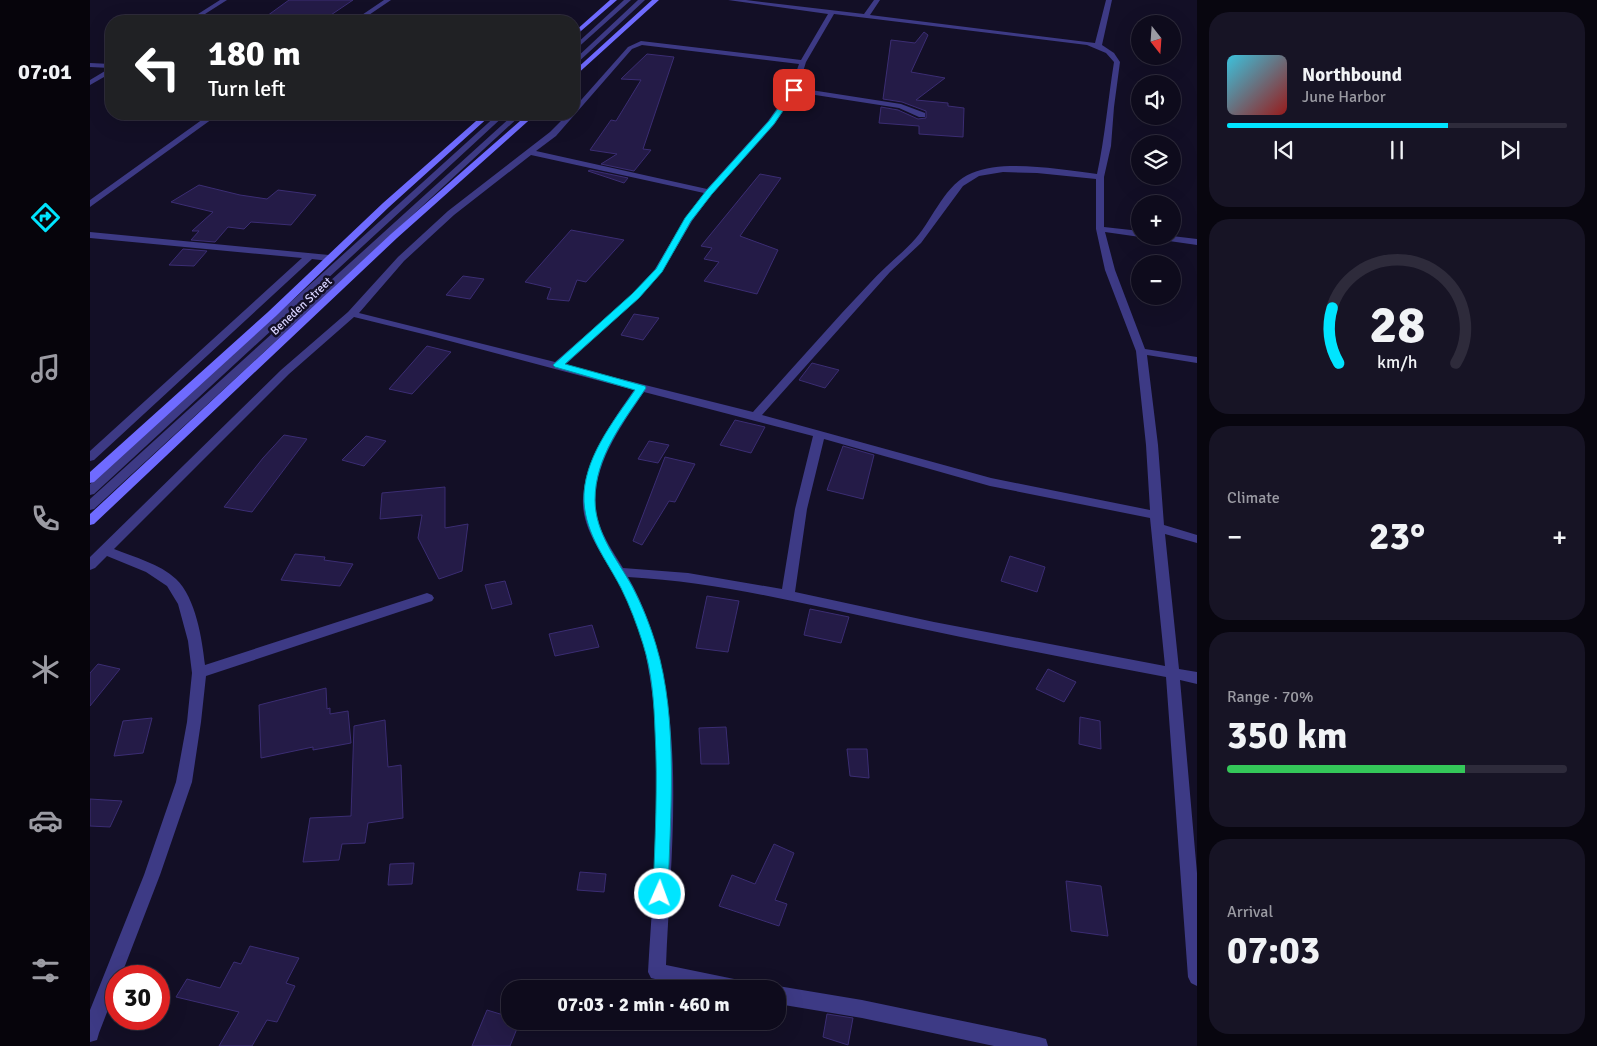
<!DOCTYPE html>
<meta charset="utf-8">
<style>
body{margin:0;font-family:Signika,sans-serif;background:#171425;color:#f1f3f6;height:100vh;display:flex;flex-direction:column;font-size:19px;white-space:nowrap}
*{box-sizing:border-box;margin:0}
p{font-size:16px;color:#9b9ba3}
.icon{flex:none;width:28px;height:28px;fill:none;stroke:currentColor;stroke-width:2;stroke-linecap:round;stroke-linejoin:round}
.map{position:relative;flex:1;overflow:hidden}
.sheet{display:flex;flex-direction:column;gap:12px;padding:12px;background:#08060f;width:400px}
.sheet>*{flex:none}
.banner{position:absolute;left:15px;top:15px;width:475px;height:105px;border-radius:20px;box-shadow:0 5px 20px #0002,0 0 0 1px #2e2b3b;background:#202124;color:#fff;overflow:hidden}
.needle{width:32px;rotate:163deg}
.buttons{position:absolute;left:1041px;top:15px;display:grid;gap:10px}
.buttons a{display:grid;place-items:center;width:50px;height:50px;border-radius:50%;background:#0e0b1c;box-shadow:0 5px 20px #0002,0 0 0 1px #2e2b3b;font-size:25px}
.speed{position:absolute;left:15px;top:965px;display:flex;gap:10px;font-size:25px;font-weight:700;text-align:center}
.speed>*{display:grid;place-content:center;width:65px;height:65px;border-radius:50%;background:#0e0b1c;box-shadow:0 5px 20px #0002,0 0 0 1px #2e2b3b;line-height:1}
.speed .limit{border:8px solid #d22;background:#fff;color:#111}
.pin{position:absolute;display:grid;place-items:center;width:42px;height:42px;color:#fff;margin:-21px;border-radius:10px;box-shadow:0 2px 8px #0006}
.me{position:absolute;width:55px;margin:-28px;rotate:2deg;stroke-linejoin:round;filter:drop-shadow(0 0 4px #0008)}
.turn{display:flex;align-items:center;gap:18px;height:105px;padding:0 20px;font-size:22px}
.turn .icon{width:65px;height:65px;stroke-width:2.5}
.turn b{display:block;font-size:35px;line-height:42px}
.big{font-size:38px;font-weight:700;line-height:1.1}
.sheet .card{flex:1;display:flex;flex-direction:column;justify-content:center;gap:8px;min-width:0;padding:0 18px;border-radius:20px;background:#171425}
.sheet .dial{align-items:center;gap:0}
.dial svg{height:130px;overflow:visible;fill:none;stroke:#2e2b3b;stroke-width:7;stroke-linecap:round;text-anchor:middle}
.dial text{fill:#f1f3f6;stroke:none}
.song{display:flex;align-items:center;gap:15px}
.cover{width:60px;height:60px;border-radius:8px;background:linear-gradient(135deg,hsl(190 70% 55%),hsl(0 70% 35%))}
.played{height:5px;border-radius:2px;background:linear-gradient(90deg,#00e5ff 65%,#2e2b3b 65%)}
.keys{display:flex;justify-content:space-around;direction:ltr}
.heat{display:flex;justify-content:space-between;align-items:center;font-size:28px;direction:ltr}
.charge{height:8px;border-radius:4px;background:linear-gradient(90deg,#34c759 70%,#2e2b3b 0)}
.trip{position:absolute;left:411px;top:980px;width:285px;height:50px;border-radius:20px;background:#0e0b1c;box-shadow:0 5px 20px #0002,0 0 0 1px #2e2b3b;font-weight:700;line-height:50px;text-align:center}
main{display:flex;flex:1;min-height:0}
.tab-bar{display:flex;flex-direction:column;width:90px;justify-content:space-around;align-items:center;background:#06040b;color:#9b9ba3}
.tab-bar .icon{width:35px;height:35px}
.tab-bar .current{color:#00e5ff}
.tab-bar b{font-size:22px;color:#f1f3f6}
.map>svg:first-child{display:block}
</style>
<main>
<nav class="tab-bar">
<b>07:01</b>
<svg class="icon current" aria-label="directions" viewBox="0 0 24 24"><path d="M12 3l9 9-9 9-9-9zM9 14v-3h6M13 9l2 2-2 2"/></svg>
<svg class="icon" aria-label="music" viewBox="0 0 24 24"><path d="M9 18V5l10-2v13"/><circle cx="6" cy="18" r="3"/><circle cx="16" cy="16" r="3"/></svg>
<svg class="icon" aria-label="phone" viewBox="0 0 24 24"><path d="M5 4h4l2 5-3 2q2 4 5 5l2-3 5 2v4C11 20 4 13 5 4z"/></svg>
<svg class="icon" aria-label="climate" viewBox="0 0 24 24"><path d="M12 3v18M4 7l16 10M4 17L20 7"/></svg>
<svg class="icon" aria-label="car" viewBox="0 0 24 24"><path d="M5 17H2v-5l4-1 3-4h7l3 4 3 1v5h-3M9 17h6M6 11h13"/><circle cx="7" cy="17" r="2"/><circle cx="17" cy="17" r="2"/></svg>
<svg class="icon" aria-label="filters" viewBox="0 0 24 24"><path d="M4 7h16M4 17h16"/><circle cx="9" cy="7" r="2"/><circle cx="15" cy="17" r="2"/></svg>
</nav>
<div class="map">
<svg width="1107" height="1046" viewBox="0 0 1107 1046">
<rect width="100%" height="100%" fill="#130f26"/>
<path fill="#241b47" stroke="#3b2d73" d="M199 0H263L232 21H170Z
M834 32 838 35 821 72 855 78 826 100 858 103V106L874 108 873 137 829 134V126L789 123 791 107 808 110 828 119 836 118V111L812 102 793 99 801 40 825 43Z
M557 54 584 57 553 149 561 150 544 171 511 164 527 154 500 150 521 120 526 121 551 80 531 79Z
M500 170 538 178 534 183 498 171Z
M670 174 691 178 650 236 688 250 667 294 614 281 629 262 614 259 622 248 611 246Z
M109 185 150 195 177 199 188 190 226 195 201 225 161 222 154 229 138 227 125 242 101 240 109 231H102L123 212 81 202Z
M481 230 534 240 496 282 487 280 479 301 457 299 461 288 435 282Z
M93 249 117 251 104 266 79 265Z
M373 276 394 279 380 299 356 295Z
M544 314 569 318 553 340 531 335Z
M337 346 361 352 322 394 299 389Z
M722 363 749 370 735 388 709 380Z
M645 420 675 427 661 453 630 445Z
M194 435 217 439 162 512 134 507 173 458Z
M276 436 296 441 274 466 252 460Z
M559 441 579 445 568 463 548 459Z
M753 446 784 455 773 499 737 490Z
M575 457 605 464 585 502 579 501 552 545 543 541Z
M355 487V528L378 524 372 571 349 579 328 538 332 515 290 519 292 493Z
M205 554 235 557 234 560 263 564 250 586 191 580Z
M920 556 955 567 947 592 911 581Z
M415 581 422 604 402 609 395 585Z
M617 596 649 601 638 652 606 648Z
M720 609 759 617 751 643 714 635Z
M502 625 509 647 465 656 459 634Z
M8 664 30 669 0 706V673Z
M958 669 986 682 974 702 946 689Z
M236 688 237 709 240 708V714L258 711 261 743 223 750V747L171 758 169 705Z
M990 717 1010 721 1011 749 989 744Z
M62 718 53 753 24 756 33 721Z
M295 720 298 767 311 765 313 818 278 823 275 843 252 844 249 860 213 862 220 818 261 816 264 726Z
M636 727 639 764H611L609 728Z
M757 749H777L779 778 760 776Z
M0 799 32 801 20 827 0 826Z
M684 844 704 853 685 900 697 904 689 926 629 906 642 875 665 884Z
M324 863 322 884 298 885 300 864Z
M490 872 516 874 514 892 487 890Z
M976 881 1011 886 1018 936 981 931Z
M160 946 209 958 196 983 205 986 187 1022 177 1020 162 1046H129L149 1012 86 997 97 979 130 988 144 962 151 964Z
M397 1010 420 1017V1021H430L420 1046H382Z
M737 1014 763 1018 758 1045 733 1037Z"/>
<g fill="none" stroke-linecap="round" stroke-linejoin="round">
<path fill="#3d3a85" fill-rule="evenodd" d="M534 0H541L484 51V46Z
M548 0H555L484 66V60Z
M408 114H416L4 494 0 495V484Z
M424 114H432L4 509 0 510V499Z"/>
<path fill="#3d3a85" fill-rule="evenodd" d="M130 0H137L104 21H97Z
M294 0H301L270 21H263Z
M638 0H656L774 14 784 0H790L780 15 1005 43 1016 0H1022L1012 45 1024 53 1030 62 1024 107 1021 146 1014 177V227L1050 231V236H1052L1050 237 1015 232 1025 270 1055 349 1107 357V363L1057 355 1068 445 1074 525 1107 535V543L1075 534 1089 669 1107 672V684L1090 680 1107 873V986L1101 983 1098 977 1076 677C987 660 898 643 809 624 718 605 631 582 538 577 602 690 581 841 576 965L649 980 655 983 658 989H606L561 978 558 972C564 865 578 753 554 647 549 625 539 603 529 584 515 557 491 530 493 498 496 457 522 422 544 390L337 335 264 317 199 374 24 549C44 557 70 564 86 579 106 598 112 639 115 665L337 593 342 595 344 598 342 601 116 676 111 722 102 782 70 875 31 976H26V989L9 1033 7 1040 0 1042V1010L54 875 86 782 97 722 102 673 98 641 88 604 77 586 56 572 17 556 5 568 0 570V557L191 370 258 312 308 257 358 211 460 132 478 114H484V108L538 47 551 41 711 60 738 14ZM744 14 997 45 1016 53 1024 62C1018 99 1015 137 1007 174 971 170 916 159 882 173 855 184 844 217 826 238 812 254 794 267 780 283 740 325 702 369 663 412L475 365 549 298 572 272 602 221 622 194 684 125 706 92 809 108 829 117H835V113L811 104 708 88 716 62ZM552 45 709 64 700 90 678 121 617 189 446 151 466 136 542 49ZM441 155 614 193 594 220 565 269 543 294 465 362 269 313 314 261 364 215ZM913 172 947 173 1006 179V229L1015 270 1046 351 1056 445 1060 510 901 478 672 415 800 272 831 243 873 186 889 176ZM554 392 723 436 705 509 692 589 598 573 533 568C524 553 514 539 509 523 494 476 529 429 554 392ZM734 439 900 486 1060 518 1075 666 844 622 705 592 717 509Z
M0 63 21 64V73L0 85V80L20 68 0 67Z
M120 114H129L0 207V200Z
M0 232 239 255 244 258 239 261 222 259 4 460 0 461V451L212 258 0 238Z
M1061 236H1082L1107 239V245L1065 239Z
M688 986 772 1000 949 1037 956 1039 958 1046H904L772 1018 688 1004V989H682Z"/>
<path fill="#6f6bff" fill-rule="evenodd" d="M520 0H527L484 37V32Z
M562 0H569L484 77V71Z
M394 114H402L299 207 186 316 4 482 0 483V472L178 312 293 203Z
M438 114H446L307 238 4 524 0 525V514L301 234Z"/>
</g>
<path fill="#00e5ff" stroke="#0095a6" d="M702 89 707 90 684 124 622 194 601 221 572 272 549 298 475 364 555 386 556 388C533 422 505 457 505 500 505 533 527 559 542 586 552 605 560 625 566 645 589 720 580 817 578 894L576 899 570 901 565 899 563 894C565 839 568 785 565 731 564 702 562 672 553 644 547 625 540 606 531 588 516 559 496 535 494 502 492 460 523 422 545 390L465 367 463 365 542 294 566 269 595 218 616 191 679 121Z"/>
<g text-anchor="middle" stroke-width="5" stroke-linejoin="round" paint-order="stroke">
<g font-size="12" fill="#d9d4ff" stroke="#130f26">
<text transform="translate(211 306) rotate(-43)" y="4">Beneden Street</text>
</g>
</g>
</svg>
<div class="buttons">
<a><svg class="needle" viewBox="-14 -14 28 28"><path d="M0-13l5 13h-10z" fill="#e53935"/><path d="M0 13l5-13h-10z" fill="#9b9ba3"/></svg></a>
<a><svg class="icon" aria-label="sound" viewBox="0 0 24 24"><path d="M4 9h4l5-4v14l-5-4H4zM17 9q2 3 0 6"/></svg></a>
<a><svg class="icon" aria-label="layers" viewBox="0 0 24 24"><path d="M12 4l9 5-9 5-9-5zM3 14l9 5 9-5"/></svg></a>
<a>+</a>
<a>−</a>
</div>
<div class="speed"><div class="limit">30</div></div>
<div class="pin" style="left:704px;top:90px;background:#d93025"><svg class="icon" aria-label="arrive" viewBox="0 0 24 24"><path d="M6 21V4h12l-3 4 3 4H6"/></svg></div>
<svg class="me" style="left:570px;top:894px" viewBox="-20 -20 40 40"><circle r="17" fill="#00e5ff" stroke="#fff" stroke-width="3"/><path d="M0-11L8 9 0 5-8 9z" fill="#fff"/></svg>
<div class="trip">07:03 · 2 min · 460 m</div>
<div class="banner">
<div class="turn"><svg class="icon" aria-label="left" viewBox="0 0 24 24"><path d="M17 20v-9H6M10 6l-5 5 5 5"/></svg><div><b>180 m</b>Turn left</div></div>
</div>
</div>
<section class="sheet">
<div class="card">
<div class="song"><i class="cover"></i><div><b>Northbound</b><p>June Harbor</p></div></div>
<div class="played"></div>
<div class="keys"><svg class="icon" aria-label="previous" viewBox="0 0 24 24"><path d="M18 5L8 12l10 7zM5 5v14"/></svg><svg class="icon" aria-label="pause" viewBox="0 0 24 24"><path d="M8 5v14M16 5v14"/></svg><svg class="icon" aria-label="next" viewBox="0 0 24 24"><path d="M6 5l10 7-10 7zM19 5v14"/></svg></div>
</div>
<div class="card dial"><svg viewBox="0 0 100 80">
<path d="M14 69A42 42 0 1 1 86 69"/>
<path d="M14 69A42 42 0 0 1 10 35" stroke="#00e5ff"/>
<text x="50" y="56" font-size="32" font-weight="700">28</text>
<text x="50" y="72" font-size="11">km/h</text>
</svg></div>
<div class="card"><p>Climate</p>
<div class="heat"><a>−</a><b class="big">23°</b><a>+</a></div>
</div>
<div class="card"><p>Range · 70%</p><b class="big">350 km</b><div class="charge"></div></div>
<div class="card"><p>Arrival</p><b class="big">07:03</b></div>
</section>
</main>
